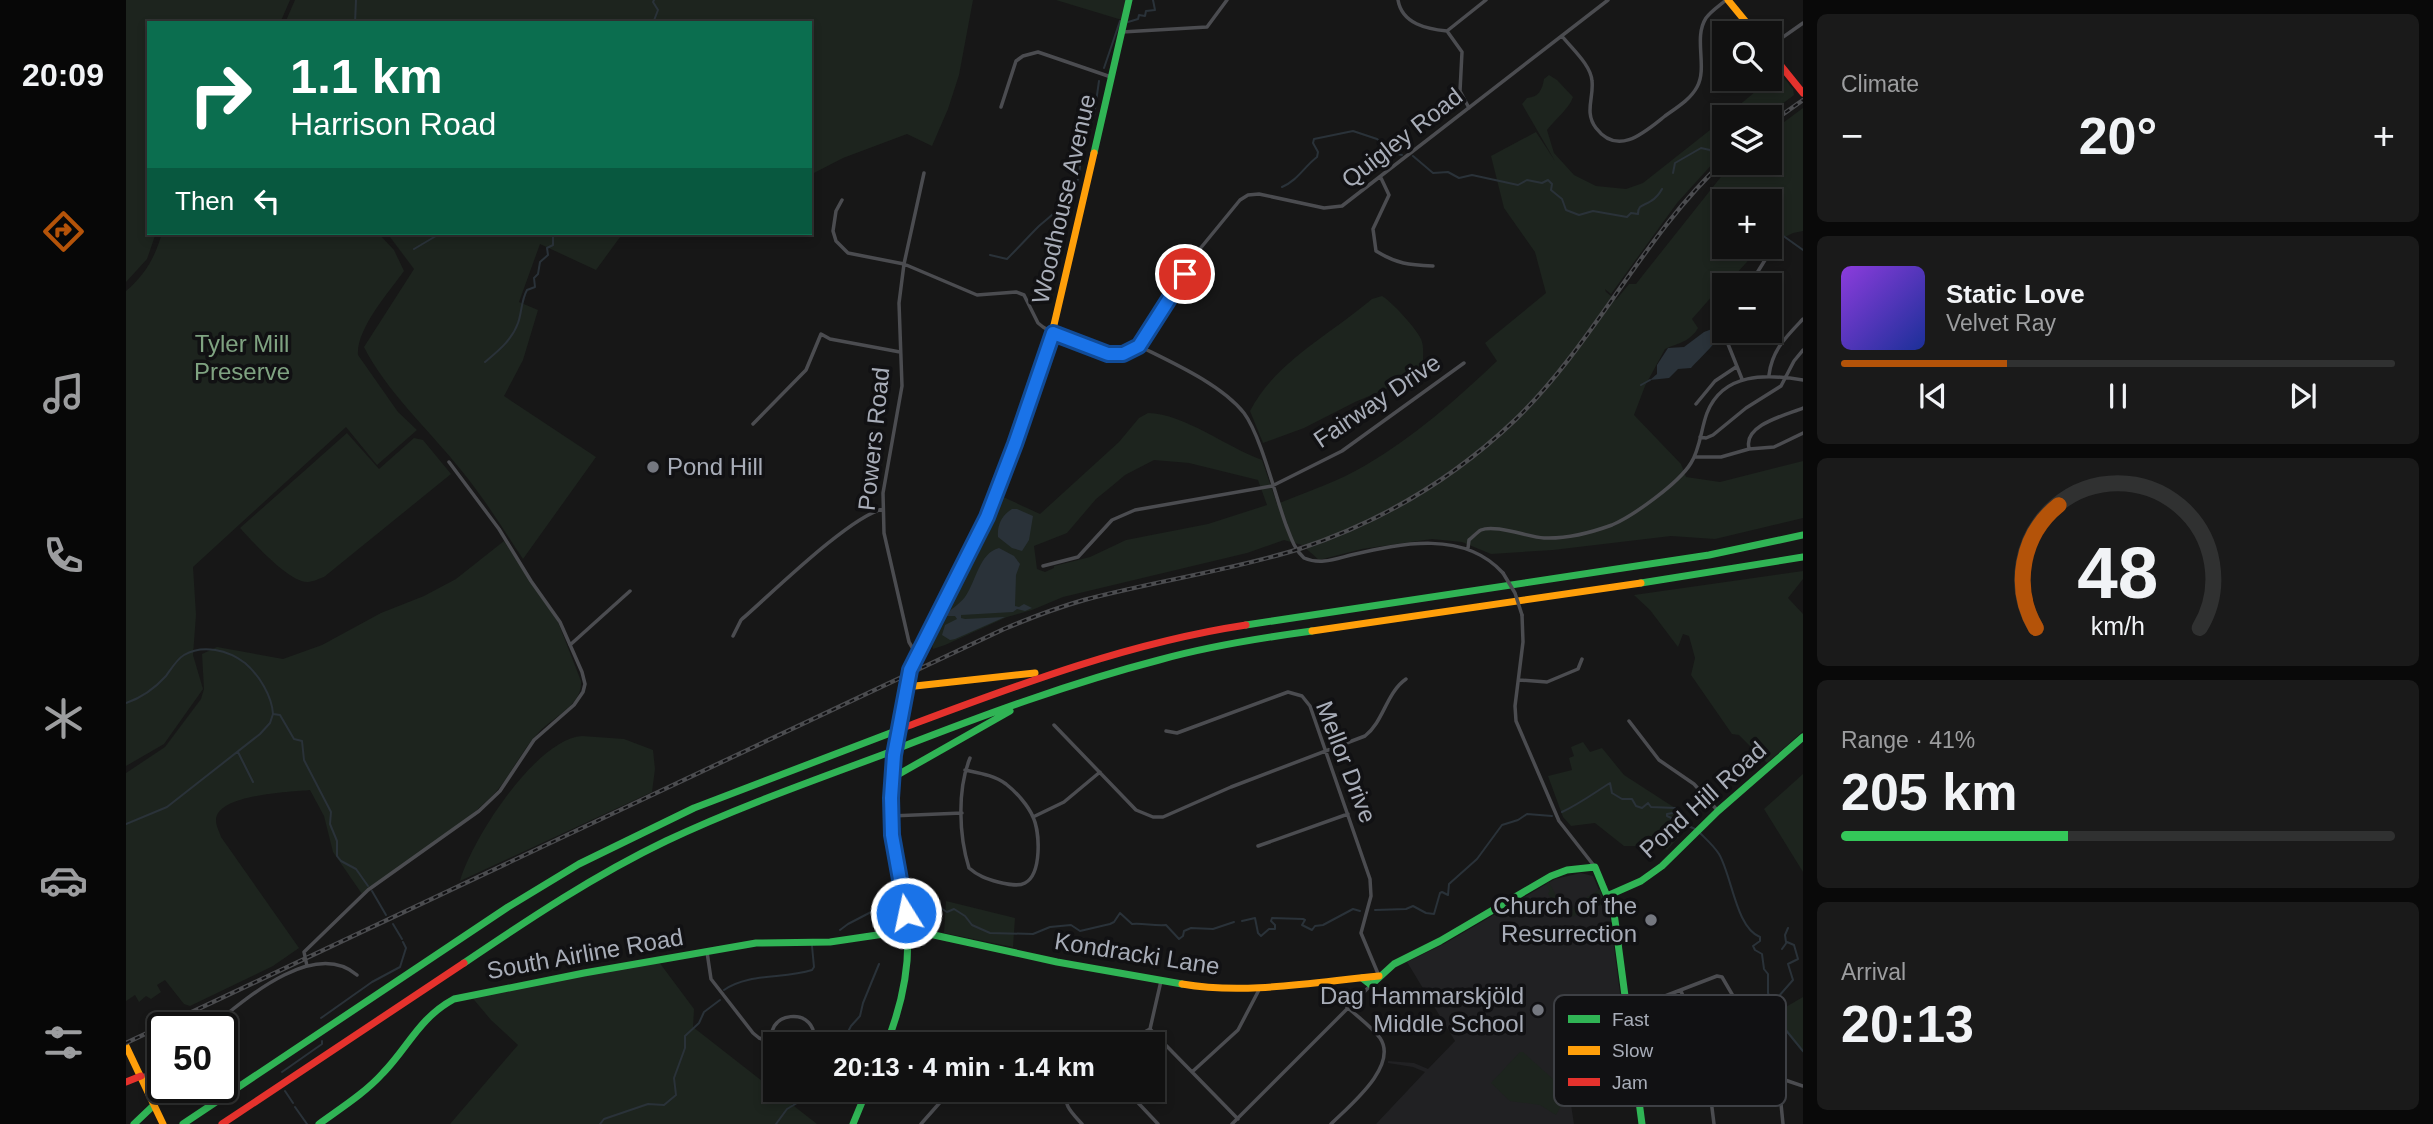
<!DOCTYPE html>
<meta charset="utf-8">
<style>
body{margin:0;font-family:Helvetica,sans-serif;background:#1a1a1a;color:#f1f3f6;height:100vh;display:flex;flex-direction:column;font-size:26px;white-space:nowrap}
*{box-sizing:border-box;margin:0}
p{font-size:23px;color:#9c9d9f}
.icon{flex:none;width:38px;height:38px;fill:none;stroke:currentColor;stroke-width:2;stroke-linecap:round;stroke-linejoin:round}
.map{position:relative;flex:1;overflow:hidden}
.side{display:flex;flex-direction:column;gap:14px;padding:14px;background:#090909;width:630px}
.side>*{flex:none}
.hud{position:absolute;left:21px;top:21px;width:665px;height:214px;border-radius:0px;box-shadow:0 4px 10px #0003,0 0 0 2px #303131;background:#0b6e4f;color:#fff;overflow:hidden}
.buttons{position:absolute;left:1586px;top:21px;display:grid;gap:14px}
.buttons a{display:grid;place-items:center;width:70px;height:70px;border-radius:0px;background:#111;box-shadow:0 4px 10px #0003,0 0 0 2px #303131;font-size:35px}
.speed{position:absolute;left:21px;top:1012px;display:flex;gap:14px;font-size:35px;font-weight:700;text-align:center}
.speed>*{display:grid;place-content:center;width:91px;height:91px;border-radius:50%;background:#111;box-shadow:0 4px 10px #0003,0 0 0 2px #303131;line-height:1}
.speed .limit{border:4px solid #111;border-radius:10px;background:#fff;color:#111}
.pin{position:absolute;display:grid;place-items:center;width:60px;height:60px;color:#fff;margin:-30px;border:4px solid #fff;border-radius:50%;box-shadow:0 2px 7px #0007}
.me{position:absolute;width:77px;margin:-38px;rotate:350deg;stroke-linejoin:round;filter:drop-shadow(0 0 5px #0008)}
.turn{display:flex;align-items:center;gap:24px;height:147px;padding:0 28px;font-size:32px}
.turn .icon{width:91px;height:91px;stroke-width:2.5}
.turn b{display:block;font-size:49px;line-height:60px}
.then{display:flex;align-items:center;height:66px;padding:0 28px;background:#0003;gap:14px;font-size:26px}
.big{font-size:52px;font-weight:600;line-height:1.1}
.side .widget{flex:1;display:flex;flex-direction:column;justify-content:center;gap:10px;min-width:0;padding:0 24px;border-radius:10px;background:#1a1a1a}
.side .dial{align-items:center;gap:0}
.dial svg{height:182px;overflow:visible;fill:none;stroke:#303131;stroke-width:7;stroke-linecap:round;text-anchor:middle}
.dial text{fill:#f1f3f6;stroke:none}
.song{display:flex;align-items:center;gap:21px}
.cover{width:84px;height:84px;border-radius:10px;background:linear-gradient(135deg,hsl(270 70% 55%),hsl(230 70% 35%))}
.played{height:7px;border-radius:4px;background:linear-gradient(90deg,#b45309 30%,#303131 30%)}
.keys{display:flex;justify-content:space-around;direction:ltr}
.heat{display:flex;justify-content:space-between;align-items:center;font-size:38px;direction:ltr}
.charge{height:10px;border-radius:5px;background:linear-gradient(90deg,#34c759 41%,#303131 0)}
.trip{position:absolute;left:637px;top:1032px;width:402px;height:70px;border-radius:0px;background:#111;box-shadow:0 4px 10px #0003,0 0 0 2px #303131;font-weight:600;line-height:70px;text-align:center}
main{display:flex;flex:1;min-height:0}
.dock{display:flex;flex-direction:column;width:126px;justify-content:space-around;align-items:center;background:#070707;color:#9c9d9f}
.dock .icon{width:49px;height:49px}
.dock .selected{color:#b45309}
.dock b{font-size:32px;color:#f1f3f6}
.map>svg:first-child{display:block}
</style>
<main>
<nav class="dock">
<b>20:09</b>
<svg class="icon selected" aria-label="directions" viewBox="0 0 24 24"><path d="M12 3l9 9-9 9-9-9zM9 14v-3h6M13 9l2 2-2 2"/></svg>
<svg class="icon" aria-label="music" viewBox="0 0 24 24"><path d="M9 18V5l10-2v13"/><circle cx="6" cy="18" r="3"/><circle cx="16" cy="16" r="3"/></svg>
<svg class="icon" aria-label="phone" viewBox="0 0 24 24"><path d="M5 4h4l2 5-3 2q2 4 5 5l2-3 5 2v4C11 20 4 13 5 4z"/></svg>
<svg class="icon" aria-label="climate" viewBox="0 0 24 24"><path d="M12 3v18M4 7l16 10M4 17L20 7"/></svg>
<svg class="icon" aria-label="car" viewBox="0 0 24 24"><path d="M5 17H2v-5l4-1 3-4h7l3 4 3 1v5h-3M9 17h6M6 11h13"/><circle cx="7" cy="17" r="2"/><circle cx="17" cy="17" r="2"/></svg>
<svg class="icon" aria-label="filters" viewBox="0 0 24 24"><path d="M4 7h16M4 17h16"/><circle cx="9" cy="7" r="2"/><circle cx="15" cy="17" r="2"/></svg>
</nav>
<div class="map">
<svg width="1677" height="1124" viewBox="0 0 1677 1124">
<rect width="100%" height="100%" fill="#171717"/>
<path fill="#212123" d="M1455 873 1467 876 1484 916 1504 1071 1444 1098 1448 1124H1250L1299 1072 1287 1067 1262 1063V1061L1288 1063 1302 1069 1329 1041 1281 962 1318 944 1429 879Z"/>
<path fill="#1d241e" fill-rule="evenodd" d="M0 0H164L154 23H23V233H30L21 259 0 282Z
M169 0H847L833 75 822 109 806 146 781 134 717 158 684 175V23H159Z
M930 0H1001L996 20Z
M1423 75 1431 80 1447 97C1443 109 1429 119 1421 130L1428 153 1448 175 1470 186 1500 189 1517 183 1598 119V151L1551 203 1485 294 1479 289 1480 292 1490 300 1503 284H1510L1517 275 1602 168 1608 163H1643V133L1677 108V231L1667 233 1643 245V201H1598V247H1640L1629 253 1610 274 1609 285H1598V293L1588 294 1566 319 1572 328C1564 342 1552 343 1539 349L1519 386 1508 415 1555 464 1560 477 1594 482 1677 461V518L1589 539 1545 536 1427 550 1365 554 1336 542 1306 539 1236 549 1193 560 1176 545 1158 540 1121 553 937 597 906 610 881 617 819 645 807 649C800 628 837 581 846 560 855 539 864 517 873 495L914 514 993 442 1013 418 1022 413C1059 414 1100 447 1136 460L1151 504C1181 492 1213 481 1240 465 1288 437 1331 399 1371 361L1359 343 1420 293 1409 252 1378 208 1365 156 1410 132 1429 161 1396 104 1401 98C1413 97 1416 90 1418 79ZM1028 460 1063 463 1132 480 1141 505 1082 524 1000 540 964 557 928 566V568L919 572 911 569 908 546 941 533 970 499 986 486 999 475Z
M1648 76 1658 78 1667 89 1668 95 1639 117H1599Z
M36 233H252L268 250 278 271C263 292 230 329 232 355L272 412 291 430 251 465 220 427 67 567 70 615 67 655 77 689 38 744 0 766V291C20 274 29 257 36 233Z
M261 233H497L470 270 414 244 393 302 412 310 397 360 378 396 470 457 397 559C377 529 358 498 335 470 304 431 260 391 238 347L288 269Z
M1256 296C1266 302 1290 328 1295 339 1298 346 1297 354 1297 362L1290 370 1262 388 1229 402 1178 428 1137 443 1124 411C1149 362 1205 334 1246 299Z
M221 433 253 469 288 438 297 440 325 474 198 577C194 578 187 582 182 582 163 583 127 542 114 528Z
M378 541 432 622 455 681C457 705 427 717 413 732 394 752 384 778 365 797 327 834 279 863 236 894L207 852 198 816 184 790C165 792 89 794 90 821 90 826 94 833 95 837L173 948 147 966 64 1006 58 1004 39 980 31 985 35 992 25 999 20 996 13 1002 9 995 0 1001V773L39 747 75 699 78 689 76 654 91 647 157 659 196 645 255 613 298 596 330 579Z
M1677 571V579L1662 598 1677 614V731L1641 763 1613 735 1606 734 1565 675 1569 658 1563 636 1557 634 1552 647 1524 610 1508 595Z
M456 736 498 739 527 750 529 769 526 792 334 881C346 839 410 739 456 736Z
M1457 742 1464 752 1476 748 1498 775 1549 808 1561 828 1541 850 1524 836 1514 846H1498L1469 823 1445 826 1437 817 1422 776 1446 770 1443 758 1448 756 1445 747Z
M1677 774V872L1638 809Z
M1423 882 1436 907 1440 908 1444 913 1447 912 1446 906 1451 913 1456 910 1452 903 1474 889 1479 904 1445 917 1441 913H1438L1432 903 1428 905 1422 893 1424 892 1420 884Z
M820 901 889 918 887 947 818 933Z
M533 962 568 1009 567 1027 691 1124H324L392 1045 365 1020 344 995Z
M1677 997V1053L1646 1015Z
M1394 1052H1397L1428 1080 1434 1072 1449 1080 1430 1115 1414 1105 1384 1101 1365 1083Z"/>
<path fill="#2a3239" d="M1594 326 1598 327C1596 338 1574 358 1565 368L1552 369 1543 378 1524 380 1531 374V365L1542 348 1558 347 1578 332Z
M886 509H891L907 516 903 540 896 551 886 548 872 537C871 525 876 515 886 509Z
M873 548 888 556 894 564 890 575 889 606 893 607 898 604 906 608 899 611 891 609 887 612 835 615V618L839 619 879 617 829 639 824 640 816 635 819 625 831 619 829 616H819C824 609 833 605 839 597 850 582 853 553 873 548Z"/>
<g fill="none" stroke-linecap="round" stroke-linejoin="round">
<path stroke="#2a3239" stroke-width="2" d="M1002 22 1012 19 1013 15 1019 16 1020 11 1029 10 1027 0
M229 23 230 0
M527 23 532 10 527 2 528 0
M978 68 994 21
M1287 156 1307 173 1322 172 1333 178 1346 175 1392 185 1401 180 1416 183 1422 180 1426 184 1425 190 1436 199 1440 210 1453 215 1467 211 1501 217 1505 213 1512 214C1512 204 1518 206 1525 201 1529 199 1534 193 1536 189
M1547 173 1549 163 1575 148 1584 150 1591 158
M953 174 956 151 968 116 973 81
M1156 187C1172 180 1178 167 1191 157L1192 152 1187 143 1188 139 1227 131 1251 139 1268 153 1276 155
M1656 235 1677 250
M288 249 315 233
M864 255 881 259C892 248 902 237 913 226 929 212 946 201 952 179
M359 362C372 351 386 340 392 323 396 312 395 301 401 290L409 287 408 278 412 274 414 262 422 255 421 248 427 245V233
M1515 385 1524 380
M0 703C15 698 30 687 40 676 45 669 51 659 58 655 77 644 102 650 119 663 133 675 146 696 147 714L154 715 168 739 176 741 178 760 205 812 204 824 211 841V856L215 861 230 869 242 886
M112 752 127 782
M1436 812C1453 804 1468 793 1484 783L1486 793 1496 799H1506L1510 806 1516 808 1522 803 1525 807 1550 808 1552 812 1541 814V816L1569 829
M0 824 41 807 134 734 144 723 147 714
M1574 833C1580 839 1588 846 1593 854 1606 876 1610 928 1634 937V941L1627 946 1629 950 1636 954 1638 969 1642 974V993L1648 1007 1659 1029 1677 1051
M246 891 260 915
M1249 910 1280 909 1287 906 1300 913 1308 914 1314 893 1316 892 1322 895 1323 884 1351 859 1376 825 1392 820 1401 814 1426 816
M788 914 800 906 804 911 813 907 821 912 828 909 839 916 846 925 864 933 907 934 924 927 945 925 954 931 984 924 988 922 994 913 1006 924C1018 923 1027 926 1040 925L1053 939 1057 936 1058 931 1065 928 1087 929 1108 922
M1116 921 1129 918 1132 933 1135 936 1143 929H1149V925L1145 921 1146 918 1177 919 1179 920 1176 925 1186 930 1189 926 1197 925 1227 909 1234 911
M267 924 276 939
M714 930 722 924 747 911 758 917 773 918
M1660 942 1659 935 1662 928
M598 990C623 973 657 979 686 970L688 967 686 946
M1647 1000 1652 997 1667 980 1662 964 1672 959 1668 945 1661 942 1656 949
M195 1018 246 982 274 967 280 948 277 942
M715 1045 725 1026 734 1016 737 1003 753 964
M156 1072 196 1044V1041
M159 1091 167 1103
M169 1107 181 1124
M474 1124 478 1119 522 1104 538 1105 550 1095 548 1078 559 1048V1036L573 1023 578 1012 594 1000
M650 1124 661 1109 676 1100 684 1090"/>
<path stroke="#4b4c50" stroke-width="3.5" d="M1272 0C1276 24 1301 29 1321 31L1336 52 1334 91 1343 108
M1321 31 1360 0
M996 32 1081 27 1101 0
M1436 36C1446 49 1465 65 1466 81 1468 98 1458 112 1470 128 1492 157 1519 132 1539 116 1550 108 1564 100 1571 87 1582 67 1567 38 1580 18 1585 11 1593 6 1600 0
M1643 47 1677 23
M875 107 890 61 897 56 912 52 985 77
M1255 178 1263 195 1247 229 1250 251C1271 264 1283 265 1307 266
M716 200 710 211 707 231 710 241 722 253 778 264 851 295 890 292 898 295 912 323 917 327 927 333 982 354H997L1013 346 1073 250 1114 200 1122 195 1133 194 1198 208 1216 206 1482 0
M1626 285V281L1639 260
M1602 331V344L1616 379
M1013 346C1045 362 1095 384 1118 413 1135 436 1149 495 1160 525 1165 537 1168 549 1178 558 1194 565 1209 559 1225 555 1276 543 1338 530 1377 573
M1643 375C1646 350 1660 337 1677 319
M1570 404 1589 381 1610 367
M627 424 680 370 695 334 704 339 774 352
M1574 437 1580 438 1587 435 1620 408 1655 386 1668 361 1677 350
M1623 448C1617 425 1660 415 1677 408
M1569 457H1595L1623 449 1648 447 1677 433
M1342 548 1343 540C1347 537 1351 532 1355 530 1369 524 1402 537 1418 538 1442 539 1464 533 1486 525 1507 516 1553 483 1565 463 1574 449 1575 429 1581 413 1597 372 1641 374 1677 380
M917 566 952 557 986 520 1009 510 1146 486 1216 451 1338 363
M1396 615 1397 642 1389 706 1390 721 1433 821 1469 867
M607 636 615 620C644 595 724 516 757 509
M444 645 504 591
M790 654 783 642 758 533 757 493 776 386 773 303 778 264 798 173
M1393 680 1421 682 1452 669 1456 659
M1503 721 1533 760 1568 784 1592 811
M928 725 1010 810 1027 817H1037L1105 787 1239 736C1258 721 1260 693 1280 679
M1040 731 1051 733 1162 692 1176 696 1184 706 1244 879 1245 896 1235 933 1253 976
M839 770C853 773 868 775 880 784 890 792 902 805 907 817 914 832 916 874 899 883 892 887 880 884 872 882 861 879 852 876 843 868 833 836 831 790 844 758
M765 816 836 813
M907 817 938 802 974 772
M1132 846 1222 814
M581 952 585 979 627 1033 633 1038 647 1043
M181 966 178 952 242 890 353 811 374 791 408 740 448 705 457 692 459 684 456 672 434 622 405 581 373 529 323 462
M1555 991 1579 1052 1588 1124
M1500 1011 1591 976 1596 977 1652 1073 1659 1080 1677 1086
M85 1027C118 1000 188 938 231 975
M1024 1029 1112 1119
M867 1045 872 1040
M995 1045 1024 1029 1035 981
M649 1049C630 1010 697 1003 687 1045
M1066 1072 1112 1030 1134 988
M1652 1074 1657 1124
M15 1076 24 1074 37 1065
M790 1090 814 1102
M942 1090C935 1104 947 1114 956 1124
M1000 1090 1032 1124
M795 1124 825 1090
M1106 1124 1245 985
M1205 1124C1223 1106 1273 1066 1254 1038 1246 1027 1232 1017 1221 1007"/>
<path stroke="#30b455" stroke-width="7" d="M968 153 1003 0
M1515 583 1677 557
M1120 625 1583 555 1677 535
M773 748C858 715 944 683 1033 660 1083 646 1134 638 1186 631
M766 778 884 711
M1481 896 1515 881 1536 866 1592 811 1677 737
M338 963C403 919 469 875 540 841 612 807 689 780 764 752
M1236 978 1245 985 1268 964 1314 941 1425 876 1441 870 1469 867 1488 913 1516 1124
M760 1045C777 1003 786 960 780 915 776 881 766 849 765 815 764 770 771 703 787 662 801 624 824 588 843 552
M8 1124 28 1105
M57 1124 382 907 453 864 568 808 767 732
M193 1124C215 1108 239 1093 257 1073 283 1046 293 1018 328 999L458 973 630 943 704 942 785 930 931 962 1056 984
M727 1124 741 1090"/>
<path stroke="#ff9f0a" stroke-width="7" d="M1602 0 1629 33
M843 552 861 517 924 342 968 153
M1186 631 1515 583
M780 687 909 673
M1056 984C1120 995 1189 982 1253 976
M0 1046 37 1124"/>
<path stroke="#e5322d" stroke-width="7" d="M1643 51 1677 93
M777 728C889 686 1001 643 1120 625
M0 1082 15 1076
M96 1124 338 963"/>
<defs>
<path id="rail" d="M1643 124 1677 100
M0 1043 878 629C904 618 930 608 958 600 1029 581 1103 571 1173 549 1255 522 1327 479 1389 420 1469 343 1516 237 1598 161"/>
</defs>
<use href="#rail" stroke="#4b4c4f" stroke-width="4.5"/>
<use href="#rail" stroke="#111113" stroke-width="2" stroke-dasharray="5" stroke-linecap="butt"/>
<path stroke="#4b4c50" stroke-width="3.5" d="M1377 573 1389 593 1396 615"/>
<path stroke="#30b455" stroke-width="7" d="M764 752 773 748"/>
<path stroke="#ff9f0a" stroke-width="7" d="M767 732 777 728"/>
</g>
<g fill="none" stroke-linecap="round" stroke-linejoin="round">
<defs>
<path id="route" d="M780 913 766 835 765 798 768 755 784 670 861 517 889 444 927 333 982 354H997L1013 346 1059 274"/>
</defs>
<use href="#route" stroke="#114b97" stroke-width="18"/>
<use href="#route" stroke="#1a73e8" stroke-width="12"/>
</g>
<g fill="#757880" stroke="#111113" stroke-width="2.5">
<circle cx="527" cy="467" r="7"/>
<circle cx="1525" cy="920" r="7"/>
<circle cx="1412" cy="1010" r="7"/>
</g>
<g text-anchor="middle" stroke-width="7" stroke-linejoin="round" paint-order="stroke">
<g font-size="24" fill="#a8adb8" stroke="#111113">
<text transform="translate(1276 138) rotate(-38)" y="8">Quigley Road</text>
<text transform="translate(938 199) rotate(-77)" y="8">Woodhouse Avenue</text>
<text transform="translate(1251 401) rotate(-34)" y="8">Fairway Drive</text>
<text transform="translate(748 439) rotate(-84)" y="8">Powers Road</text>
<text transform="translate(1220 762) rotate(69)" y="8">Mellor Drive</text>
<text transform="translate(1577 800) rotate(-42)" y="8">Pond Hill Road</text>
<text transform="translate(459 954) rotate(-10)" y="8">South Airline Road</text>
<text transform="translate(1011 954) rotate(9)" y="8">Kondracki Lane</text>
</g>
<g font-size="24" fill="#7fa381" stroke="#111113">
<text x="116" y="352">Tyler Mill<tspan x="116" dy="28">Preserve</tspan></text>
</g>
<g font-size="24" fill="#a8adb8" stroke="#111113" text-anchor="end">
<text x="541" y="475" text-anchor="start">Pond Hill</text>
<text x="1511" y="914">Church of the<tspan x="1511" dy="28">Resurrection</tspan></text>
<text x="1398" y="1004">Dag Hammarskjöld<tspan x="1398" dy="28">Middle School</tspan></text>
</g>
</g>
<rect x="1428" y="995" width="232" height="111" rx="10" fill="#111113" stroke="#3e4045" stroke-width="2"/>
<rect x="1442" y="1015" width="32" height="8" fill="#30b455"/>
<rect x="1442" y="1046" width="32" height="9" fill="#ff9f0a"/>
<rect x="1442" y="1078" width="32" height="8" fill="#e5322d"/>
<g font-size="19" fill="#a8adb8">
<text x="1486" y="1026">Fast</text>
<text x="1486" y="1057">Slow</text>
<text x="1486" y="1089">Jam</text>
</g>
</svg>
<div class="buttons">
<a><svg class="icon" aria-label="search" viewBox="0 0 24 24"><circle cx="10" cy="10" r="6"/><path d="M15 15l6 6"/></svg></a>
<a><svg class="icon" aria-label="layers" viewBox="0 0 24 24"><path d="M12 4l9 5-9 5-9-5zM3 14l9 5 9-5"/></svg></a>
<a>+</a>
<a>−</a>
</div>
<div class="speed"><div class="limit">50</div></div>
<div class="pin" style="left:1059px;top:274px;background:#d93025"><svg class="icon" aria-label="arrive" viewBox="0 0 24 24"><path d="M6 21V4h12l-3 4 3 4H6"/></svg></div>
<svg class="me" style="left:780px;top:913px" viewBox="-20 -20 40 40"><circle r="17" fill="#1a73e8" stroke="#fff" stroke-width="3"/><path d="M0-11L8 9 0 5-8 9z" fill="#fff"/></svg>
<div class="trip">20:13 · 4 min · 1.4 km</div>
<div class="hud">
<div class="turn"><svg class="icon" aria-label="right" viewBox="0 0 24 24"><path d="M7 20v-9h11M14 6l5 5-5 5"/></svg><div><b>1.1 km</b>Harrison Road</div></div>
<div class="then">Then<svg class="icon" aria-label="left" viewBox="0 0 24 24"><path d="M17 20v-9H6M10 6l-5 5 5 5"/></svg></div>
</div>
</div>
<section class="side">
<div class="widget"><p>Climate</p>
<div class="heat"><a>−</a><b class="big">20°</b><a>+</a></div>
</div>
<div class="widget">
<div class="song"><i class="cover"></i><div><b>Static Love</b><p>Velvet Ray</p></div></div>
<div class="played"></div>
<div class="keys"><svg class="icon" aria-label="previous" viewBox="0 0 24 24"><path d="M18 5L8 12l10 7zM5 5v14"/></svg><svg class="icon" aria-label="pause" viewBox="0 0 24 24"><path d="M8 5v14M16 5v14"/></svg><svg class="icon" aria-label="next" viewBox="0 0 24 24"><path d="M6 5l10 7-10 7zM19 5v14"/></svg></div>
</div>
<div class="widget dial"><svg viewBox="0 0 100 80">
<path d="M14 69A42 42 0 1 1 86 69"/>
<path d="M14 69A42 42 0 0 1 24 15" stroke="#b45309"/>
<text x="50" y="56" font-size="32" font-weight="700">48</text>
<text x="50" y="72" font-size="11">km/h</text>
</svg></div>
<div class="widget"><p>Range · 41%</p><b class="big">205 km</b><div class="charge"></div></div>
<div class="widget"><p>Arrival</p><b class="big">20:13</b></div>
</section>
</main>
